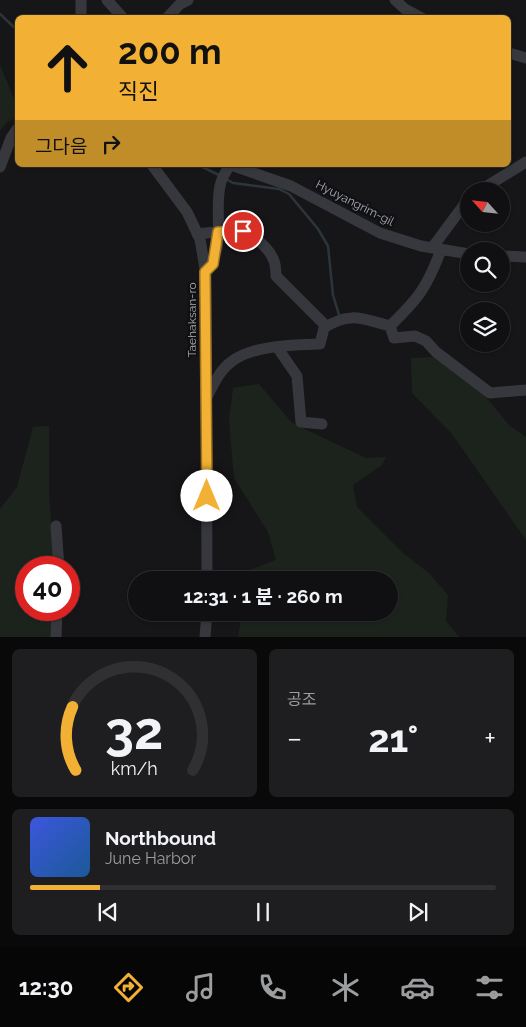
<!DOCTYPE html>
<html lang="ko">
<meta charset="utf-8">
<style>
body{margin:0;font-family:Raleway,"Noto Sans KR",sans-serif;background:#1e1e20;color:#f1f3f6;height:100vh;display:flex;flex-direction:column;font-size:19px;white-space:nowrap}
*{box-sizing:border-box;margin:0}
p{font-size:16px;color:#9c9d9f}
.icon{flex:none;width:28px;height:28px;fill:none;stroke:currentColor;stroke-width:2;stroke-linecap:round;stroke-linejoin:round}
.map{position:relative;height:637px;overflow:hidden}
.drawer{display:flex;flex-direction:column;gap:12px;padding:12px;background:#09090a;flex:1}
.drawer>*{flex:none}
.hud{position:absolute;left:15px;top:15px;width:496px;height:152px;border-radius:8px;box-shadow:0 1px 4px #0004,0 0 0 1px #303032;background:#f2b134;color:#111;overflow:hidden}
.needle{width:32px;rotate:297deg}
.buttons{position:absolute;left:460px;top:182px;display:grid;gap:10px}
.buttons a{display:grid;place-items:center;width:50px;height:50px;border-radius:50%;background:#101012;box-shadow:0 1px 4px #0004,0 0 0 1px #303032;font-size:25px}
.speed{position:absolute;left:15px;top:556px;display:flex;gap:10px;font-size:25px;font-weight:700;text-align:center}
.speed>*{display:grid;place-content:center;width:65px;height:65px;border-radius:50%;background:#101012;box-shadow:0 1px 4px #0004,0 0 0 1px #303032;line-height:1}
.speed .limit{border:8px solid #d22;background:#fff;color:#111}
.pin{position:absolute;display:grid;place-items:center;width:42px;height:42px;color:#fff;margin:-21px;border:2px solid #fff;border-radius:50%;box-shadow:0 1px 5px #0007}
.me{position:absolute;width:55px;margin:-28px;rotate:0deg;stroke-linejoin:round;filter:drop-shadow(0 0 4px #0008)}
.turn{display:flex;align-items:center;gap:18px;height:105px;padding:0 20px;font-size:22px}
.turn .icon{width:65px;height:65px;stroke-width:2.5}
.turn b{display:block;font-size:35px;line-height:42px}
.then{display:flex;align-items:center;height:48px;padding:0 20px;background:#0003;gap:10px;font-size:19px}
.big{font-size:38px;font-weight:700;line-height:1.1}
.drawer .card{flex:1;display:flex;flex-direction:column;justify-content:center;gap:8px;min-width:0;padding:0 18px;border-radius:8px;background:#1e1e20}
.drawer .dial{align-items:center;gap:0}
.dial svg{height:130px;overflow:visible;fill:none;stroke:#303032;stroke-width:7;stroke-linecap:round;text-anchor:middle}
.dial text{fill:#f1f3f6;stroke:none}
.song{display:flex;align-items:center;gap:15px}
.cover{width:60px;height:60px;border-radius:8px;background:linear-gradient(135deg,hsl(230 70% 55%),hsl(210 70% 35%))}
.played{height:5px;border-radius:2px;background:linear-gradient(90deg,#f2b134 15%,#303032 15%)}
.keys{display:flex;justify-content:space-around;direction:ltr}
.heat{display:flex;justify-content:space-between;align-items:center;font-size:28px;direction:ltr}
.drawer .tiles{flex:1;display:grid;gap:12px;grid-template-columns:1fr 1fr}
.card:last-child{grid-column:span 2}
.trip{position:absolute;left:128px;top:571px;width:270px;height:50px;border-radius:25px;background:#101012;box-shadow:0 1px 4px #0004,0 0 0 1px #303032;font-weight:700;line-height:50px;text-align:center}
.dock{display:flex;height:80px;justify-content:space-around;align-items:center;background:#060607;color:#9c9d9f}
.dock .icon{width:35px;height:35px}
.dock .current{color:#f2b134}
.dock b{font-size:22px;color:#f1f3f6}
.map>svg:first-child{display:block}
</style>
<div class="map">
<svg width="526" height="637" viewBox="0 0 526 637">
<rect width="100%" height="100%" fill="#161618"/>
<path fill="#1c231d" d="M0 65 17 106V117L6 123 0 131Z
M438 357 481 391 509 425 526 437V540L452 434 412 393 411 358Z
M259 384 292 423 366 458 386 457 382 465 353 485 357 507 404 554 429 573 448 595 446 621 459 637H238L242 613 389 612V580H238L237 575 276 560 268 532 234 478 229 421 233 388Z
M49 426V493L55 567 26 568V610H53L51 637H0V509L17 487 33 427Z"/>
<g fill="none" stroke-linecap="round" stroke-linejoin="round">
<path stroke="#2c353c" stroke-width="2.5" d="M0 14 18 31
M198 165 219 175
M226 179 233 183 279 189 289 194 318 229 328 246 333 295 339 315"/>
<path stroke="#37383d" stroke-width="11" d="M81 0V18
M107 0 123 18
M395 0 405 9 422 18
M167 18 180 4 188 0
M509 53 526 58
M152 165 187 212 200 239 206 275 207 580
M231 165 291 186 380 233 421 246 469 254
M0 167 11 138 18 128
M479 191 526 162
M197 234C224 231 246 226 266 248 274 257 276 264 276 276L326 326
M432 248 469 198
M501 256 526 257
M205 272C227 250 214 214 220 186 221 179 226 171 230 165
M390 326 394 338 415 336 426 341 436 352 490 393 526 390
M277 347 297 376 301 422 322 424
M207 397C213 385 220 370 231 362 252 345 294 345 320 344L324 328C350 311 363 319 390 326 419 298 427 287 441 250
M56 526 59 568
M56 637 57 610
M205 637 207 612"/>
</g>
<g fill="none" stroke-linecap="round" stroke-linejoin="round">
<defs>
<path id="route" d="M207 496 205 272 213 264 218 232 243 231"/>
</defs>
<use href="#route" stroke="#9d7322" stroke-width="12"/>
<use href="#route" stroke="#f2b134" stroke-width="9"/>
</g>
<g text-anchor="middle" stroke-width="5" stroke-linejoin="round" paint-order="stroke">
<g font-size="12" fill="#a8adb8" stroke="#111113">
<text transform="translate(355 203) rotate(27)" y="4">Hyuyangrim-gil</text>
<text transform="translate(192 320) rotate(-90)" y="4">Taehaksan-ro</text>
</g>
</g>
</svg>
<div class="buttons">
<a><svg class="needle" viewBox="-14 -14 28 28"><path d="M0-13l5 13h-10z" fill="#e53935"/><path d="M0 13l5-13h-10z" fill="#9c9d9f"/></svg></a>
<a><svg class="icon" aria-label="search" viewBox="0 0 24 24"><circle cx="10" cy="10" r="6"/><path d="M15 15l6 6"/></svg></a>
<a><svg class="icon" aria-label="layers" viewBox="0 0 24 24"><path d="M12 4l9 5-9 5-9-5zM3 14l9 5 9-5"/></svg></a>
</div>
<div class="speed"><div class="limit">40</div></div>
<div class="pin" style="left:243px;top:231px;background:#d93025"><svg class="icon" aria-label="arrive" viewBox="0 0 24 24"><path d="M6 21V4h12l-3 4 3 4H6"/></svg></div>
<svg class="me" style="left:207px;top:496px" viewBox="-20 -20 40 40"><circle r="19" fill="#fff"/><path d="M0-13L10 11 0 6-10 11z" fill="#f2b134"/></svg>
<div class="trip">12:31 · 1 분 · 260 m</div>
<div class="hud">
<div class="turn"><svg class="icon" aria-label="ahead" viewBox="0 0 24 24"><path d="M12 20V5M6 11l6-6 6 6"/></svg><div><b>200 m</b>직진</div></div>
<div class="then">그다음<svg class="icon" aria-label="right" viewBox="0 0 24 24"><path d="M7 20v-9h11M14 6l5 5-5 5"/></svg></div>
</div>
</div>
<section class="drawer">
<div class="tiles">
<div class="card dial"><svg viewBox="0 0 100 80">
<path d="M14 69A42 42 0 1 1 86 69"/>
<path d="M14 69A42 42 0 0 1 12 30" stroke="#f2b134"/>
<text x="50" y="56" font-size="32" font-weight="700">32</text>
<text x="50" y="72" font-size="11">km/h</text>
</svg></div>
<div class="card"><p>공조</p>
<div class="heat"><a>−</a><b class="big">21°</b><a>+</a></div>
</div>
<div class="card">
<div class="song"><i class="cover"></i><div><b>Northbound</b><p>June Harbor</p></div></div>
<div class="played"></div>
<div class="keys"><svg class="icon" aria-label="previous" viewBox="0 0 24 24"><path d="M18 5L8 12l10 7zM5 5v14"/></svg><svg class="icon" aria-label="pause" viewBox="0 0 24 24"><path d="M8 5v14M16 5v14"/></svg><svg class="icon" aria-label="next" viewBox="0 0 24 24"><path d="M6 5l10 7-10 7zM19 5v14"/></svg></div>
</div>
</div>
</section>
<nav class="dock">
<b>12:30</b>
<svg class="icon current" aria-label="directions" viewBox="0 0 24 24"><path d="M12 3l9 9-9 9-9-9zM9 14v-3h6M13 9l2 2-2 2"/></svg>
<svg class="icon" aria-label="music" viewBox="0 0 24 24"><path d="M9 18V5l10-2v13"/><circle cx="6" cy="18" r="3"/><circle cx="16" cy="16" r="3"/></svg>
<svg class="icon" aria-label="phone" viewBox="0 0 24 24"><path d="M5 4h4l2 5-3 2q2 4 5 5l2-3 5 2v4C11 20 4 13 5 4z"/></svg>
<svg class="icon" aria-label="climate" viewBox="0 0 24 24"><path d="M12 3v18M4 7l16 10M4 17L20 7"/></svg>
<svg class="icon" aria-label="car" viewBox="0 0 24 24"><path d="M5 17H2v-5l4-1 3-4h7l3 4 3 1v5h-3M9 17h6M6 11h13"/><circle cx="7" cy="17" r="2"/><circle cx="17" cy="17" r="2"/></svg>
<svg class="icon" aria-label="filters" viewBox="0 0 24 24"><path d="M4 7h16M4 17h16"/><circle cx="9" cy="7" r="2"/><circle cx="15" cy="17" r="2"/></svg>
</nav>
